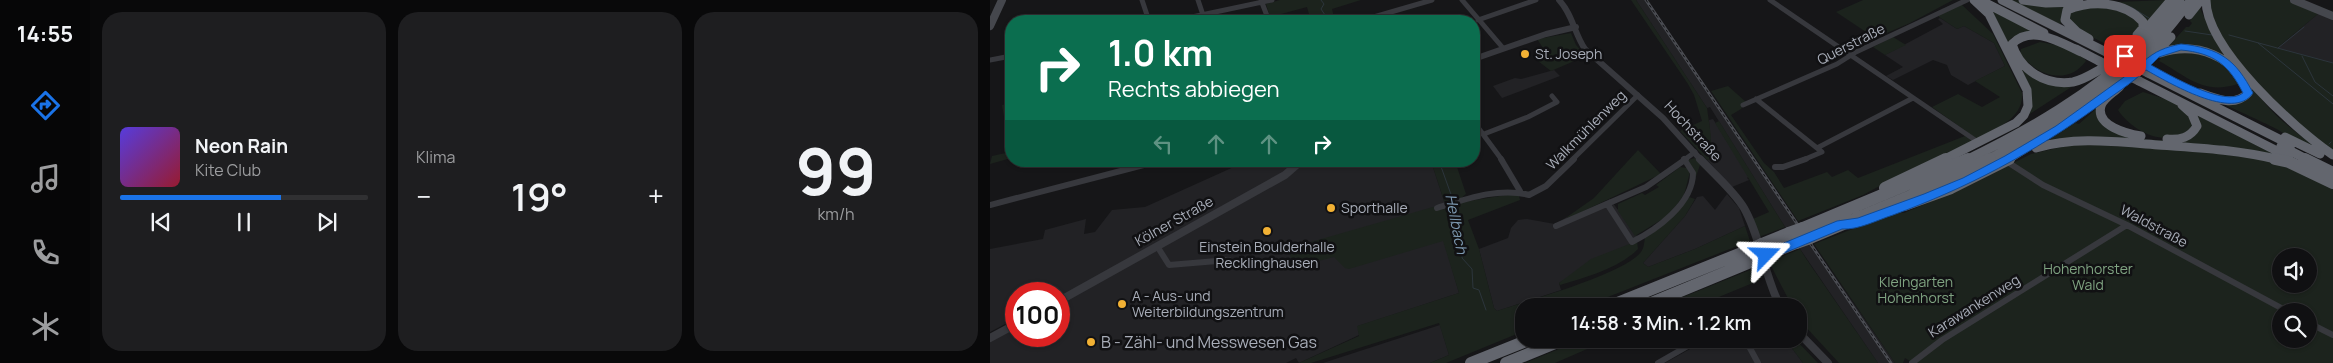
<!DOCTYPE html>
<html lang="de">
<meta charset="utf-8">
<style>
body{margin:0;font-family:Manrope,sans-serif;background:#1e1e20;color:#f1f3f6;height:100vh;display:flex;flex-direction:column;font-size:19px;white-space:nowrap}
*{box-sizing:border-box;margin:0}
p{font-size:16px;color:#9c9d9f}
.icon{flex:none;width:28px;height:28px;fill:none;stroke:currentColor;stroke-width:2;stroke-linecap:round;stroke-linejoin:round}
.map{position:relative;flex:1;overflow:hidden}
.panel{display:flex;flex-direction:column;gap:12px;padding:12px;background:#09090a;width:900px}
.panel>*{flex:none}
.hud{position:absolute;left:15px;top:15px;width:475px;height:152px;border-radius:20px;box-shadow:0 1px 4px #0004,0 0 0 1px #303032;background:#0b6e4f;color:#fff;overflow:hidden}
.fabs{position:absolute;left:1282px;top:248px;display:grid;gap:10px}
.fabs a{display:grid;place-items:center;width:45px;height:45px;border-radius:50%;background:#101012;box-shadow:0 1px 4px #0004,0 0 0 1px #303032;font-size:25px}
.speed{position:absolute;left:15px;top:282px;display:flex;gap:10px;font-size:25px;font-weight:700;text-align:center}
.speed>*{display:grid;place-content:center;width:65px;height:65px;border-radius:50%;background:#101012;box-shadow:0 1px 4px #0004,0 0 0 1px #303032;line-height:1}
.speed .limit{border:8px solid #d22;background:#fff;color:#111}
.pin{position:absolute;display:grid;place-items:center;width:42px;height:42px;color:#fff;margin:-21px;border-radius:10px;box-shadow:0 2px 8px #0006}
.me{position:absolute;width:55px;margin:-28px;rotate:68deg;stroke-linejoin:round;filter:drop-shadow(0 0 4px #0008)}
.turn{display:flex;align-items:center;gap:18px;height:105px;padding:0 20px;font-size:22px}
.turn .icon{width:65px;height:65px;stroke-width:2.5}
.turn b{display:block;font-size:35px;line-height:42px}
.lanes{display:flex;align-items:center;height:48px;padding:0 20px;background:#0003;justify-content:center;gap:25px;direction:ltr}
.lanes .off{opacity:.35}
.big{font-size:38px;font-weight:600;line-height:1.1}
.panel .tile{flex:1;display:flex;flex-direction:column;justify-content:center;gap:8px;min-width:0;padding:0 18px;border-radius:20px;background:#1e1e20}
.panel .dial{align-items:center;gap:0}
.dial b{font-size:65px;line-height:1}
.song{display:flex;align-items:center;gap:15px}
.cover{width:60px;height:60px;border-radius:8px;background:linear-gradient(135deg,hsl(250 70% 55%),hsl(350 70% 35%))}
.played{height:5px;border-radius:2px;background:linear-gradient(90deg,#1a73e8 65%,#303032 65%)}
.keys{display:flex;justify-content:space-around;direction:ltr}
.heat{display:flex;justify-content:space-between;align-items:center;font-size:28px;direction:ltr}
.panel .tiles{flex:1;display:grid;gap:12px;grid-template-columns:repeat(3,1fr)}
.trip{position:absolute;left:525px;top:298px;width:292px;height:50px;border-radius:20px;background:#101012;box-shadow:0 1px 4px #0004,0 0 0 1px #303032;font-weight:600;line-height:50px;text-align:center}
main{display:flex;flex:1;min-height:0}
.menu{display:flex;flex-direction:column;width:90px;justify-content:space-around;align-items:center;background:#060607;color:#9c9d9f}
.menu .icon{width:35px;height:35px}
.menu .selected{color:#1a73e8}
.menu b{font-size:22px;color:#f1f3f6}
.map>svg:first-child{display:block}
</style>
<main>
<nav class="menu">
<b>14:55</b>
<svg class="icon selected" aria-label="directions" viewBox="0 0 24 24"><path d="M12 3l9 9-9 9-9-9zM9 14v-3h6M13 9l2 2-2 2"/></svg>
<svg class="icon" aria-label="music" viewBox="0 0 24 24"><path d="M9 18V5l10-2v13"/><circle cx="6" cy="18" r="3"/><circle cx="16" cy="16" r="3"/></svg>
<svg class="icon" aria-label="phone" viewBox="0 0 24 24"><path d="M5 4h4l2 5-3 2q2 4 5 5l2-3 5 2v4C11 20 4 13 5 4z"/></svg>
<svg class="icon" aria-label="climate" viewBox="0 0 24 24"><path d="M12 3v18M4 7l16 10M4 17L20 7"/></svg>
</nav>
<section class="panel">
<div class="tiles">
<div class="tile">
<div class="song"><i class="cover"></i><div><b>Neon Rain</b><p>Kite Club</p></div></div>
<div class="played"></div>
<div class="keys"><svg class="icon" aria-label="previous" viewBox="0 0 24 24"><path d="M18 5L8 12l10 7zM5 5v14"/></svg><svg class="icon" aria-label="pause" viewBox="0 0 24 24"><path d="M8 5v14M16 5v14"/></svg><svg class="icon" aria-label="next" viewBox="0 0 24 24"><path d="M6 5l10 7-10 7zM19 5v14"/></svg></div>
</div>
<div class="tile"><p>Klima</p>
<div class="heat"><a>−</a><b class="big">19°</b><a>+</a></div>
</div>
<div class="tile dial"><b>99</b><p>km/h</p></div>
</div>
</section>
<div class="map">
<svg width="1343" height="363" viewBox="0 0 1343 363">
<rect width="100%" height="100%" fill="#161618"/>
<path fill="#222225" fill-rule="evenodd" d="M646 0H658L830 255 905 363H888L795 227 720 107 717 108Z
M1329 13 1343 18V63L1286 49Z
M950 18 967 29 974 26 1004 43 1015 66 978 85 961 75 957 65 943 60 903 80 896 76 913 67 895 55 953 24 948 19Z
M564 70 570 76 512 98 503 86 525 78 531 79Z
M723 119 759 176 757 178 759 180 742 187 717 160 722 158 719 120Z
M257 161H441L455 204 444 207 469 293 368 326 369 335 309 363 306 358 296 363H0V338L19 327 17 323 0 332V249L53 239 55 230 96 219 94 234 105 232 122 210 155 207ZM26 294H69V336H26Z
M737 194 749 208 755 226 705 249 658 267 653 263 695 216 707 197 713 196 725 210Z
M620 199 647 236V241L569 283 571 290 507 311 504 308 489 249 518 238 521 228 528 220 537 219 565 224 577 217 579 218Z
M450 325 459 355 440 363H333Z
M718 339H795L813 363H675Z"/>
<path fill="#1c231d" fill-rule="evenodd" d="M290 0H371L342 9 345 21H321L317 7 280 17 276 4Z
M641 0H646L717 108 721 136 720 159 717 160 690 131 712 121 704 95 698 84Z
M873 0H963L920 23 885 38 846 12Z
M1018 0 1125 2 1176 0 1157 23 1149 15 1094 4 1073 19 1070 24Z
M1218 0H1299L1329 13 1287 48 1343 63V153L1311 131 1255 69 1228 33Z
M971 4 1003 34 1032 93C1034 118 1006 129 987 139L942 107 968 94 992 107 1010 97 985 81 1015 66 1004 43 974 26 967 29 949 17 948 15Z
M995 6 1050 33H1034L1021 38 1019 43 1035 70 1086 84 1038 115 1041 106Z
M1116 6 1148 17 1149 28 1127 50 1083 27 1078 14 1080 10Z
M1210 6C1212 24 1267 94 1281 110 1298 128 1319 142 1338 155L1293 133C1290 129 1236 106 1226 100L1259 97 1235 60 1178 47 1196 27H1199L1202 23 1200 21Z
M581 33 586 45 596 56 561 71 548 61 555 51 547 39Z
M903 37 916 45 895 55 883 47Z
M1050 42C1065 45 1087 47 1096 61 1078 86 1046 76 1030 53L1031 49Z
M1191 48 1235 63 1248 84C1213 95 1198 77 1169 61L1173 55Z
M738 86 756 102 751 109 741 115 774 163 784 172 794 188 837 172 842 177 858 170 868 178 975 136 983 141 917 171 873 195 808 221 721 91Z
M1153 92 1182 101 1197 112 1203 128C1197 131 1191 135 1184 137 1164 142 1139 127 1128 110L1135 101Z
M21 103V158L0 164 2 156 20 152 12 105Z
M1107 108 1109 116 1149 139 1184 141 1205 135 1204 114 1318 168 1275 154 1055 142 1085 123 1089 124Z
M729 121 795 227 769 237 763 219 779 212 725 123Z
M1107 142 1267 155 1343 185V363H923L915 358 913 363H905L824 244 906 212 914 213 982 184 1041 154 1076 146ZM1291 256H1319V284H1291ZM1291 311H1319V339H1291Z
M648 150 671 174 579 218 577 217 604 198Z
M705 158 724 178 710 165 699 197 705 199 695 216 653 263 658 267 705 249 755 226 760 241 595 306H534V331L456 363H440L459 355 449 323 321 363H309L369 336 367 326 469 293 453 241 359 269 355 268 344 257 301 268 300 248 443 207 528 193 530 200 478 220 489 249 504 308 507 311C537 301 634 274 651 252 654 248 654 243 655 238 683 221 688 209 704 182L698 160Z
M441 161H465L476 194 469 200 455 204Z
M690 167 697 168 700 172 694 195 679 215 645 236 628 211V204L652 193 655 195 669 187 666 185Z
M647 241 648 249C628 269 596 277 570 285L569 283 601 259Z
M810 249 817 260 888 363H849L813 324 809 318V306H802L779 262Z
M765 268 770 280 707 306H671Z
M593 339H620L565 363H535Z
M795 339H805L828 363H813Z"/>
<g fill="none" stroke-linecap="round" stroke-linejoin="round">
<path stroke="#2c353c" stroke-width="1" d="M331 0 334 4 331 9 339 21
M1141 7 1159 18
M1195 31 1222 35
M1239 35 1343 63
M1268 43 1343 104
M1288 48 1314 27
M1312 56 1325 82 1343 96
M1339 144 1341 142
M449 161 463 200
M465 206 466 213 463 220 468 227 465 236 473 244 472 258 482 269 483 288 489 290 496 310"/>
<path stroke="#37383d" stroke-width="5" d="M152 0 159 21
M208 0 215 21
M271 0 279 21
M472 0 513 48
M780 0 985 140
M488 20 546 0
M183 21 282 0
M287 21 300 17
M370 21 442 0
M0 60 21 56
M766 99 827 148
M753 105 847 64 866 52 977 0
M484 122 512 160
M494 134 538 117 567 102 562 96
M582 160 648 95
M694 160 705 152
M813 160 832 152 827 148 923 98"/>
<path stroke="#37383d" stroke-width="6" d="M511 159 530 191
M1019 163 1053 185 1137 225 1297 311
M785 167H793L816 159
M0 205 169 161
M618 205 642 242C666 230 703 204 703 173L694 159
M447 208C476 199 509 187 539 195L556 186 584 159
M566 226 656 187 696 159
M167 246 179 265 239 260 238 263
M778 306 788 303
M1319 323 1343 335
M755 339 768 363
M668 363 710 339
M922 363 952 340 1137 225"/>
<path stroke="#37383d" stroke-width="6" d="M569 0C583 15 584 33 595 49L673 118 711 160
M484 59 556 34 586 27"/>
<path stroke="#37383d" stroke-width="8" d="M710 159C723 173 744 191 754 208 771 238 774 275 790 306
M69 301 295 175 311 161
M809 333 838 363
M0 338 26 324"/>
<path stroke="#45474d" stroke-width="8" d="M1304 0 1343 16
M0 26 12 0"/>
<path stroke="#63666e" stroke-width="9" d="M990 0 1054 33
M1012 0 1118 53
M1033 0 1056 3 1089 2
M1216 0C1216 49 1304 128 1343 155
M1199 15 1211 0
M1099 39 1087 32 1075 20 1077 10C1102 0 1134 1 1153 22V28L1147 35
M1086 49 1109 61
M1091 52C1070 42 1041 24 1022 44 1030 70 1055 86 1083 82 1093 80 1102 74 1111 69
M1170 53C1206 41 1246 56 1258 93 1245 107 1226 99 1210 93
M1118 63 1152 34 1181 0
M1158 73 1301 145
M1149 81 1297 156
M1130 86C1125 92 1113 98 1111 106 1105 126 1138 134 1151 136
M1123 90 1149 71 1181 37
M1295 137 1330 154
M1177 139C1190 140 1200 138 1207 126L1202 114 1192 105
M1291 146 1318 160
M1046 148C1086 136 1127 142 1168 145 1211 148 1248 150 1290 160
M953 160 1026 123 1034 115 1038 106 1037 90 999 14 984 0
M976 160C1040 129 1101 94 1153 44 1167 31 1178 14 1190 0
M997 160C1058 129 1115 92 1164 44 1178 31 1189 15 1201 0
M1017 160 1092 112"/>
<path stroke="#63666e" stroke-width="12" d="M1285 159 1299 162 1343 183
M1315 159 1343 173
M895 188 956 159
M914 205 961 188 1019 159
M813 228 978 159
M820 238 923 195 1000 159
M772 244 799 233
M776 255 806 243
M620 306 759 250
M654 306 763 261
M481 363 541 339
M516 363 575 339"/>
<defs>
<path id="rail" d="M656 0 901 363"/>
</defs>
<use href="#rail" stroke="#4a4c52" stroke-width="3"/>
<use href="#rail" stroke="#111113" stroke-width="1" stroke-dasharray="3" stroke-linecap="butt"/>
<path stroke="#63666e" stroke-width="9" d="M1118 53 1158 73
M1109 61 1149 81"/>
<path stroke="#63666e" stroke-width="12" d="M799 233 813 228
M806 243 820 238
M759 250 772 244
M763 261 776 255"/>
</g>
<path fill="#1a73e8" stroke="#114b97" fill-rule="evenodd" d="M1191 44C1230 48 1246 60 1263 93 1244 122 1178 82 1156 70 1141 84 1123 95 1107 107 1043 153 977 188 903 215 887 220 869 230 852 229L780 259H772L770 255 772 252 847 221 868 218 934 194 973 178 1015 156 1066 126 1148 67 1132 58V54H1138L1153 62C1165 51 1176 47 1191 44ZM1191 50C1224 53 1239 65 1253 93 1235 108 1180 75 1161 65L1169 57Z"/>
<g fill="#f2b134" stroke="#111113" stroke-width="2">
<circle cx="535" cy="54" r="5"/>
<circle cx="341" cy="208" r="5"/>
<circle cx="277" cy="231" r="5"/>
<circle cx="132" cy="304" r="5"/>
<circle cx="101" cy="342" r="5"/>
</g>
<g text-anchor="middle" stroke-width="5" stroke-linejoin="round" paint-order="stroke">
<g font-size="14" fill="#a8adb8" stroke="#111113">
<text transform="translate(861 44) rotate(-27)" y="5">Querstraße</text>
<text transform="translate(596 130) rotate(-45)" y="5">Walkmühlenweg</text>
<text transform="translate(703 131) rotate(47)" y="5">Hochstraße</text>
<text transform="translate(184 221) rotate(-29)" y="5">Kölner Straße</text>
<text transform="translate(1164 226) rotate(28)" y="5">Waldstraße</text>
<text transform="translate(984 306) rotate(-32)" y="5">Karawankenweg</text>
</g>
<g font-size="14" fill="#a8adb8" stroke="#111113" text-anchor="start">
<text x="545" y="59">St. Joseph</text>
<text x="351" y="213">Sporthalle</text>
<text x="277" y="252" text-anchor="middle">Einstein Boulderhalle<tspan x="277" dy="16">Recklinghausen</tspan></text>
<text x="142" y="301">A - Aus- und<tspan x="142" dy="16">Weiterbildungszentrum</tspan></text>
</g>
<g font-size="14" fill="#7fa381" stroke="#111113">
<text x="1098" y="274">Hohenhorster<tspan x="1098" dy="16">Wald</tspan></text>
<text x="926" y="287">Kleingarten<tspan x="926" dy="16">Hohenhorst</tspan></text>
</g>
<g font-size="15" font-style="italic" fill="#7f9bb3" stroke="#111113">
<text transform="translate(466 224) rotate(79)" y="5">Hellbach</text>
</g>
<g font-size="16" fill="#a8adb8" stroke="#111113" text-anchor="start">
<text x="111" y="348">B - Zähl- und Messwesen Gas</text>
</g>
</g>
</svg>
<div class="fabs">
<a><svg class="icon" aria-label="sound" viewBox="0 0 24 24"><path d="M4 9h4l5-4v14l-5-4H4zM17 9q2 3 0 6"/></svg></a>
<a><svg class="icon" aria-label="search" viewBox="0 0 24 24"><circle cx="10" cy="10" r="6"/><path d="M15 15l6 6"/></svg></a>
</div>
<div class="speed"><div class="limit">100</div></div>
<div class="pin" style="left:1135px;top:56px;background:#d93025"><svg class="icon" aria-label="arrive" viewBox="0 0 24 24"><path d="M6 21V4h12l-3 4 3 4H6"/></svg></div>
<svg class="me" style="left:776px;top:255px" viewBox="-20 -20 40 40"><path d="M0-17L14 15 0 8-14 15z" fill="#1a73e8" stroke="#fff" stroke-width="4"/></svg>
<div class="trip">14:58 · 3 Min. · 1.2 km</div>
<div class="hud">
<div class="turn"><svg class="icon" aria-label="right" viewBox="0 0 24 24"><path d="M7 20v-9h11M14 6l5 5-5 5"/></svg><div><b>1.0 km</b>Rechts abbiegen</div></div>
<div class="lanes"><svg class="icon off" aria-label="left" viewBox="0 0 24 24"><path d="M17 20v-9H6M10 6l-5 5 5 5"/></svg><svg class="icon off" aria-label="ahead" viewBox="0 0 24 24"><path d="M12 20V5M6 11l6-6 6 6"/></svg><svg class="icon off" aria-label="ahead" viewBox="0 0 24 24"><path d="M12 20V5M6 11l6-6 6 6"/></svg><svg class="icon" aria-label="right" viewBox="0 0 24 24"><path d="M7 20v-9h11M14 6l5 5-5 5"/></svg></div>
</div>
</div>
</main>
